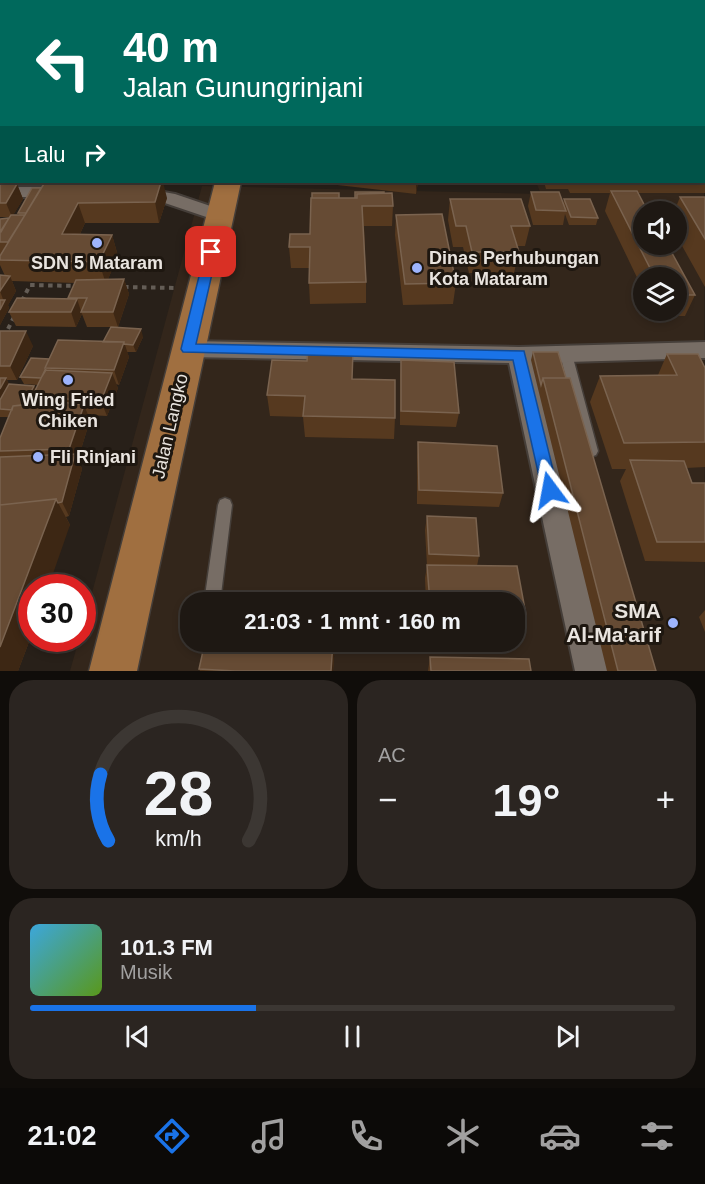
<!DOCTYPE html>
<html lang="id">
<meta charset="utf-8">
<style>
body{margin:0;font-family:Helvetica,sans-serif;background:#2b2521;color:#f1f3f6;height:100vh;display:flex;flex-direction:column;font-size:22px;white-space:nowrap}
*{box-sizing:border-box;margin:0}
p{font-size:20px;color:#a1a0a0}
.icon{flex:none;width:33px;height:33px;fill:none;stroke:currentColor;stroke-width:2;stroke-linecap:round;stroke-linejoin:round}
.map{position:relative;height:671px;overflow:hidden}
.panel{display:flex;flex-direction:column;gap:9px;padding:9px;background:#100d0a;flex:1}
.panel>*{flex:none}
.guide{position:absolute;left:0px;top:0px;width:705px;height:183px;box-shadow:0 3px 9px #0003,0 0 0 2px #3c3733;background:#00695c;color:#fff;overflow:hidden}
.fabs{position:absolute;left:633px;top:201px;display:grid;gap:12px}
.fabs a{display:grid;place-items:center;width:54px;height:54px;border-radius:50%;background:#1e1813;box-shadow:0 3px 9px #0003,0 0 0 2px #3c3733;font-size:30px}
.speed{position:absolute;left:18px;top:574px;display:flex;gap:12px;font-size:30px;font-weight:700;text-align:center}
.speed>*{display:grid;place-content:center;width:78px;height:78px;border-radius:50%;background:#1e1813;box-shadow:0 3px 9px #0003,0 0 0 2px #3c3733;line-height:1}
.speed .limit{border:9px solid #d22;background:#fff;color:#111}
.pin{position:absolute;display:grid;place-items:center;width:51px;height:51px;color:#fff;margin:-26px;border-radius:12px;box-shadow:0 3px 9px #0006}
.me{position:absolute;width:66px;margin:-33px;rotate:347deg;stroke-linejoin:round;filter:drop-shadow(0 0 4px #0008)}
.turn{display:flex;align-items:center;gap:21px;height:126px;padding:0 24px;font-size:27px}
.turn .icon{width:78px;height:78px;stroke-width:2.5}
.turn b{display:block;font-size:42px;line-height:51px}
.then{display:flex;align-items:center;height:57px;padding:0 24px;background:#0003;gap:12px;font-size:22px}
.big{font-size:45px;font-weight:600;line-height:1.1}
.panel .widget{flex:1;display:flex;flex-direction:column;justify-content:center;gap:9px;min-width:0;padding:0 21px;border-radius:24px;background:#2b2521}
.panel .dial{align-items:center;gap:0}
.dial svg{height:156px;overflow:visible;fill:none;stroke:#3c3733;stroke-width:7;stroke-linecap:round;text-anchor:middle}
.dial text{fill:#f1f3f6;stroke:none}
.song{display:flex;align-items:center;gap:18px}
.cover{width:72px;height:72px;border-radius:9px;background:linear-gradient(135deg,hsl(200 70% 55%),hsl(90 70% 35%))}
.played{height:6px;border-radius:3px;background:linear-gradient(90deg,#1a73e8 35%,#3c3733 35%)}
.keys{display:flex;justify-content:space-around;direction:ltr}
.heat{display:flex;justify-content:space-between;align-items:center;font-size:33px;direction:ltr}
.panel .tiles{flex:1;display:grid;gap:9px;grid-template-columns:1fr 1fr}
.widget:last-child{grid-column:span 2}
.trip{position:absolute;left:180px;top:592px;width:345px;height:60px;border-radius:24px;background:#1e1813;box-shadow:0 3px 9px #0003,0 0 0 2px #3c3733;font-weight:600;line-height:60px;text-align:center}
.dock{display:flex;height:96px;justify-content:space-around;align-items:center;background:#0c0a08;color:#a1a0a0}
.dock .icon{width:42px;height:42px}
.dock .current{color:#1a73e8}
.dock b{font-size:27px;color:#f1f3f6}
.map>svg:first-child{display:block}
</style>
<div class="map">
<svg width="705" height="671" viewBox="0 0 705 671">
<rect width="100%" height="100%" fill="#282019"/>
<path fill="#33261b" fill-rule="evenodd" d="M704 64 705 671H70L79 639H82L83 626 202 186 541 194 536 182H704ZM644 212H676V244H644ZM644 278H676V310H644ZM190 603H514V642H190Z"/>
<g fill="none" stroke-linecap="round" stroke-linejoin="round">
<defs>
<path id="lane" d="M180 0H187L179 2Z
M203 0H229L230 1 205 2Z
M0 29H2V33H0Z
M566 350 572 354 598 451 596 455 591 457 586 455 584 451 560 354Z
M225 498 230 500 232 505 220 603H204L218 505 220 500Z"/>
<path id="street" d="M446 0H458L459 2H447Z
M514 0H526V2H514Z
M704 54H705V62H704Z
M0 171 2 182H5H0Z
M0 187H61L67 188 70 192 67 196 61 197H0Z
M136 187 175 194 228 212 230 216 228 220 221 222 162 202 130 196 127 192 130 188Z
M188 341 519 347 705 342V358L533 363 609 671H575L509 363 188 357 180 355 177 349 180 343Z"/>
<path id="secondary" d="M655 0H673L674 2H656Z"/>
<path id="primary" d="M257 0H275V2H257Z
M215 182H241L137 671H89Z"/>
</defs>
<use href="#lane" stroke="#453e39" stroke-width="3"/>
<use href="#street" stroke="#453e39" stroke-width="4"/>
<use href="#secondary" stroke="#453e39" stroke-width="3"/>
<use href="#primary" stroke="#453e39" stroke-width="3"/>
<path stroke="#645d56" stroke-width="4" stroke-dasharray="4.5 4.5" stroke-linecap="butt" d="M124 287 176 288
M22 301 30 285 77 286
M0 345 15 315"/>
<use href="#lane" fill="#776d65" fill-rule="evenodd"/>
<use href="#street" fill="#776d65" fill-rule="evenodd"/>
<use href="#secondary" fill="#776d65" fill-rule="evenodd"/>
<use href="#primary" fill="#a06f40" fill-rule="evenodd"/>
</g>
<path fill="#56391f" d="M0 0 2 2V28H0Z
M328 0H389V2H328Z
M467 0H515V2H467Z
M521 0H660L661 2H522Z
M699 0H705V5L704 4V2H701Z
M704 36 705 38V49L704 53Z
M704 63H705V147L704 145Z
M704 148H705V193H638L695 295 685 316H655L652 310H676V278H644V292L605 211 610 193H570L568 189H546L544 182H704Z
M320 182H418L416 194 320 183Z
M431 182H462V185Z
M488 182H531V183H489Z
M0 184H17L23 199 13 215H19L18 213 32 188 167 198 159 223H85L80 234 112 235 118 256 108 279H124L129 294 118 327H113L143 337 136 352H127L129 357 119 385 116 384 118 388 107 416 88 415 90 420 78 459 82 469 69 516 66 517 70 525 32 588V634L18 671H0V438L9 417H0V331L33 346 17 380H7L9 385 34 386 36 389 38 385 24 384 20 377 49 359 103 342 111 327H87L82 314 76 327 16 326 9 312 68 299V298L75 283 12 281 16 291 8 305 9 308 0 325V275L5 276 0 265V219L9 218 10 217H0Z
M531 192 563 203 564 199 598 218 596 225H569L565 214 563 225H533L528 206Z
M680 197H705V287L676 235V212H674Z
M339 198 393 206 392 226H364L366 282V303L310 304 309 283V268H291L289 247 310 234Z
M450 199 530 226 525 246H517L519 252 514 273H469L463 247H453L448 220Z
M396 215 456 283 453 304 403 305 395 235Z
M533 352 656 671H607L531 360Z
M667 354 705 368V467L686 468 692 483H705V562L645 561 620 481 626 469H612L590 402 600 376 658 375Z
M401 360 459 413 456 427 400 425V375Z
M353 379 395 418 394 439 305 437 303 417 270 416 267 395Z
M418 442 503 493 499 507 417 504V457Z
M427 516 476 518 479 556 477 566H517L526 615 521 628H514V603H426L425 578 427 566 425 530Z
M705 610V632L699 617Z
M205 642H335L333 671H200L199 669Z
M430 657 531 671H428Z"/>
<path fill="#3d2714" d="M64 0H90L89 2H65Z
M161 182H163L167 198 159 223 155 202Z
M416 182H418L416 194Z
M17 184 23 199 12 217 6 203Z
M78 203 85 223 70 255 62 234Z
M112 235 118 256 106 284 99 262Z
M10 276 16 291 8 305 9 308 0 325V310L4 302 0 291Z
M124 279 129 294 118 327 113 312Z
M77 299 82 314 76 327 71 312Z
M141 329 143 337 136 352 133 345Z
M26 331 33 346 17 380 10 366Z
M124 342 129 357 119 385 114 370Z
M112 373 118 388 107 416 101 401Z
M6 378 10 386 0 404V389Z
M34 386 38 394 32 397 34 401 25 418 21 411Z
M84 405 90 420 78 459 82 469 69 516 62 502 74 459 69 449Z
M56 499 70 525 48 588H32V634L18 671H0V647Z
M333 642H335L333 671H331Z"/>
<path fill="#664b34" stroke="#7a634f" stroke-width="1.5" d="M0 0H65L66 2H2V7H0Z
M299 0H311V2H299Z
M341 0H358V2H341Z
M402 0H431V2H403Z
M486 0H497L498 2H486Z
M499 0H515V1H500Z
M525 0H534V2H525Z
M605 0H626L627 2H604Z
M635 0H660L661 2H636Z
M704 63H705V110L704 109Z
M704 148H705V168H704Z
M45 182H161L155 202 78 203 62 234 112 235 99 262 0 260V256Z
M0 184H17L6 203H0Z
M32 188H41L26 213H18Z
M611 191H637L648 212H644V244H667L695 295H676V278H655Z
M355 192H384V193L357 194V198H355Z
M531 192H559L566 211 536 210Z
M312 193H339V198H312Z
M392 193 393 206H362L366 282 309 283 310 247H289L290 234H310L311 198H357V194Z
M680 197H705V239Z
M450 199H521L530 226H511L519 252H472L466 226H456Z
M564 199H590L598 218 571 217Z
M442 214 456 283 405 284 396 215Z
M11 215H25L8 242H0V232Z
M9 218 1 232H0V219Z
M0 275 10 276 0 291Z
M124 279 113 312H81L87 298H68L76 280Z
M17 298 77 299 71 312H9Z
M0 300H5L0 310Z
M111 327 141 329 133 345 124 344V342H103Z
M0 331H26L10 366H0Z
M58 340 124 342 114 370 45 368Z
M308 350 353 351 352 379 395 380V418L303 416 305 396 267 395 272 360 307 361Z
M533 352H558L566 378H543L541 385Z
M667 354H698L705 368V442L624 443 600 376 677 375Z
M31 358 49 359 45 368 46 370 41 378 20 377Z
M401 360 454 362 459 413 401 411Z
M45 370 112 373 101 401 32 397Z
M0 378H6L0 389Z
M543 378H570L656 671H618Z
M9 384 34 386 24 405 13 406 12 410 0 409V400Z
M54 401 84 405 69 449 0 451V438L13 406Z
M418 442 497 446 503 493 419 490Z
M75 454 62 502 58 503 56 499 0 505V457Z
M630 460 684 461 692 483H705V542H657Z
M56 499 0 647V505Z
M427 516 476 518 479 556 429 554Z
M427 565 517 566 526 615H514V603H430Z
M215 596 311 603H214Z
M205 642H333L331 671H235L199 669Z
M430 657 529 659 531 671H431Z"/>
<path fill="#1a73e8" stroke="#114b97" stroke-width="1.5" d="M211 249 217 252 196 344 524 351 558 490 556 495 550 498 544 495 542 490 513 360 183 352 181 349 205 252Z"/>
<g fill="#9db4fd" stroke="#1e1710" stroke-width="2">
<circle cx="97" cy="243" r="6"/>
<circle cx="417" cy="268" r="6"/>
<circle cx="68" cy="380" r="6"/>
<circle cx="38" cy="457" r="6"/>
<circle cx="673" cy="623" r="6"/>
</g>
<g text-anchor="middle" stroke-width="6" stroke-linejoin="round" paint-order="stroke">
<g font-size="18" font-weight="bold" fill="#e9e4df" stroke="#1e1710" text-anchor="start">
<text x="429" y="264">Dinas Perhubungan<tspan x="429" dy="21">Kota Mataram</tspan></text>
<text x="97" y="269" text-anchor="middle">SDN 5 Mataram</text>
<text x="68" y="406" text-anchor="middle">Wing Fried<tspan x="68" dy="21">Chiken</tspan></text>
<text x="50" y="463">Fli Rinjani</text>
</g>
<g font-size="18" fill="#e9e4df" stroke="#1e1710">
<text transform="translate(170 426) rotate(-77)" y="6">Jalan Langko</text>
</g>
<g font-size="21" font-weight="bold" fill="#e9e4df" stroke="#1e1710" text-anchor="end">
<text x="661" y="618">SMA<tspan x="661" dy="24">Al-Ma'arif</tspan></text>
</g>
</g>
</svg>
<div class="fabs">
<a><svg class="icon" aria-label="sound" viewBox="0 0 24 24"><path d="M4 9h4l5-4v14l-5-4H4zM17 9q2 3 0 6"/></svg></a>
<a><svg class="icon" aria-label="layers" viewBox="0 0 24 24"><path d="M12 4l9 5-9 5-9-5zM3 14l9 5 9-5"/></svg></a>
</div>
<div class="speed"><div class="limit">30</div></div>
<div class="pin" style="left:211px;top:252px;background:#d93025"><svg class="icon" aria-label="arrive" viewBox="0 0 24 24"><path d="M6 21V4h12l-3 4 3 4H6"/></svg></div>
<svg class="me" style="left:550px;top:490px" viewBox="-20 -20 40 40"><path d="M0-17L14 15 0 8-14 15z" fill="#1a73e8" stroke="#fff" stroke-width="4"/></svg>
<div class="trip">21:03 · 1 mnt · 160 m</div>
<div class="guide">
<div class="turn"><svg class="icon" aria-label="left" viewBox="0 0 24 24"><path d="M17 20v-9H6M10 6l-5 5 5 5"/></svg><div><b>40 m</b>Jalan Gunungrinjani</div></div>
<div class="then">Lalu<svg class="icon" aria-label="right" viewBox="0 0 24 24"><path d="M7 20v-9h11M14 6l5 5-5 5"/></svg></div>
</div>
</div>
<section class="panel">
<div class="tiles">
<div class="widget dial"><svg viewBox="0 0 100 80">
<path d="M14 69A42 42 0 1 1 86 69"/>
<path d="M14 69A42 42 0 0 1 10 35" stroke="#1a73e8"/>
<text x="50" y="56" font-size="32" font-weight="700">28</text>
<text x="50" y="72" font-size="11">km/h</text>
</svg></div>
<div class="widget"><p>AC</p>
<div class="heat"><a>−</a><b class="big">19°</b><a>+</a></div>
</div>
<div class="widget">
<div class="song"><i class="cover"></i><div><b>101.3 FM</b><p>Musik</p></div></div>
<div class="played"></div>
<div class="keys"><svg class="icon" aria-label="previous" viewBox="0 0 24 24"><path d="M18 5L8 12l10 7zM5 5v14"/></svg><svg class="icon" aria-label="pause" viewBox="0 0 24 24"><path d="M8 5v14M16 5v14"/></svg><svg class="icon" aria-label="next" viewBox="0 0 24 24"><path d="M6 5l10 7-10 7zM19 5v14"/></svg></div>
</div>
</div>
</section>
<nav class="dock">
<b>21:02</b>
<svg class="icon current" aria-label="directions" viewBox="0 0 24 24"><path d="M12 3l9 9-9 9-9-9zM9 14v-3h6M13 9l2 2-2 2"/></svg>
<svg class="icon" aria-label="music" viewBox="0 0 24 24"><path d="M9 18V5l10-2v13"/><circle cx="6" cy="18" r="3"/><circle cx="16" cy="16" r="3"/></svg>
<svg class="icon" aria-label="phone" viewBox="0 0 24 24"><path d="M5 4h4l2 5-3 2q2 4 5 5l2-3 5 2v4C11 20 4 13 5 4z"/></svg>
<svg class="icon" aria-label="climate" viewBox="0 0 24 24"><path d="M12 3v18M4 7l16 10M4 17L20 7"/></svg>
<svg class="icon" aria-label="car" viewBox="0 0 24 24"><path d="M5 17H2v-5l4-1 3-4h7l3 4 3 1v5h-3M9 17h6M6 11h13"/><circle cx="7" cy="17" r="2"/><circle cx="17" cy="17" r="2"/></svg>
<svg class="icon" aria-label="filters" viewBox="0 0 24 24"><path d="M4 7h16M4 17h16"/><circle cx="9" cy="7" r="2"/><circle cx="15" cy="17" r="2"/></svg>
</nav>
